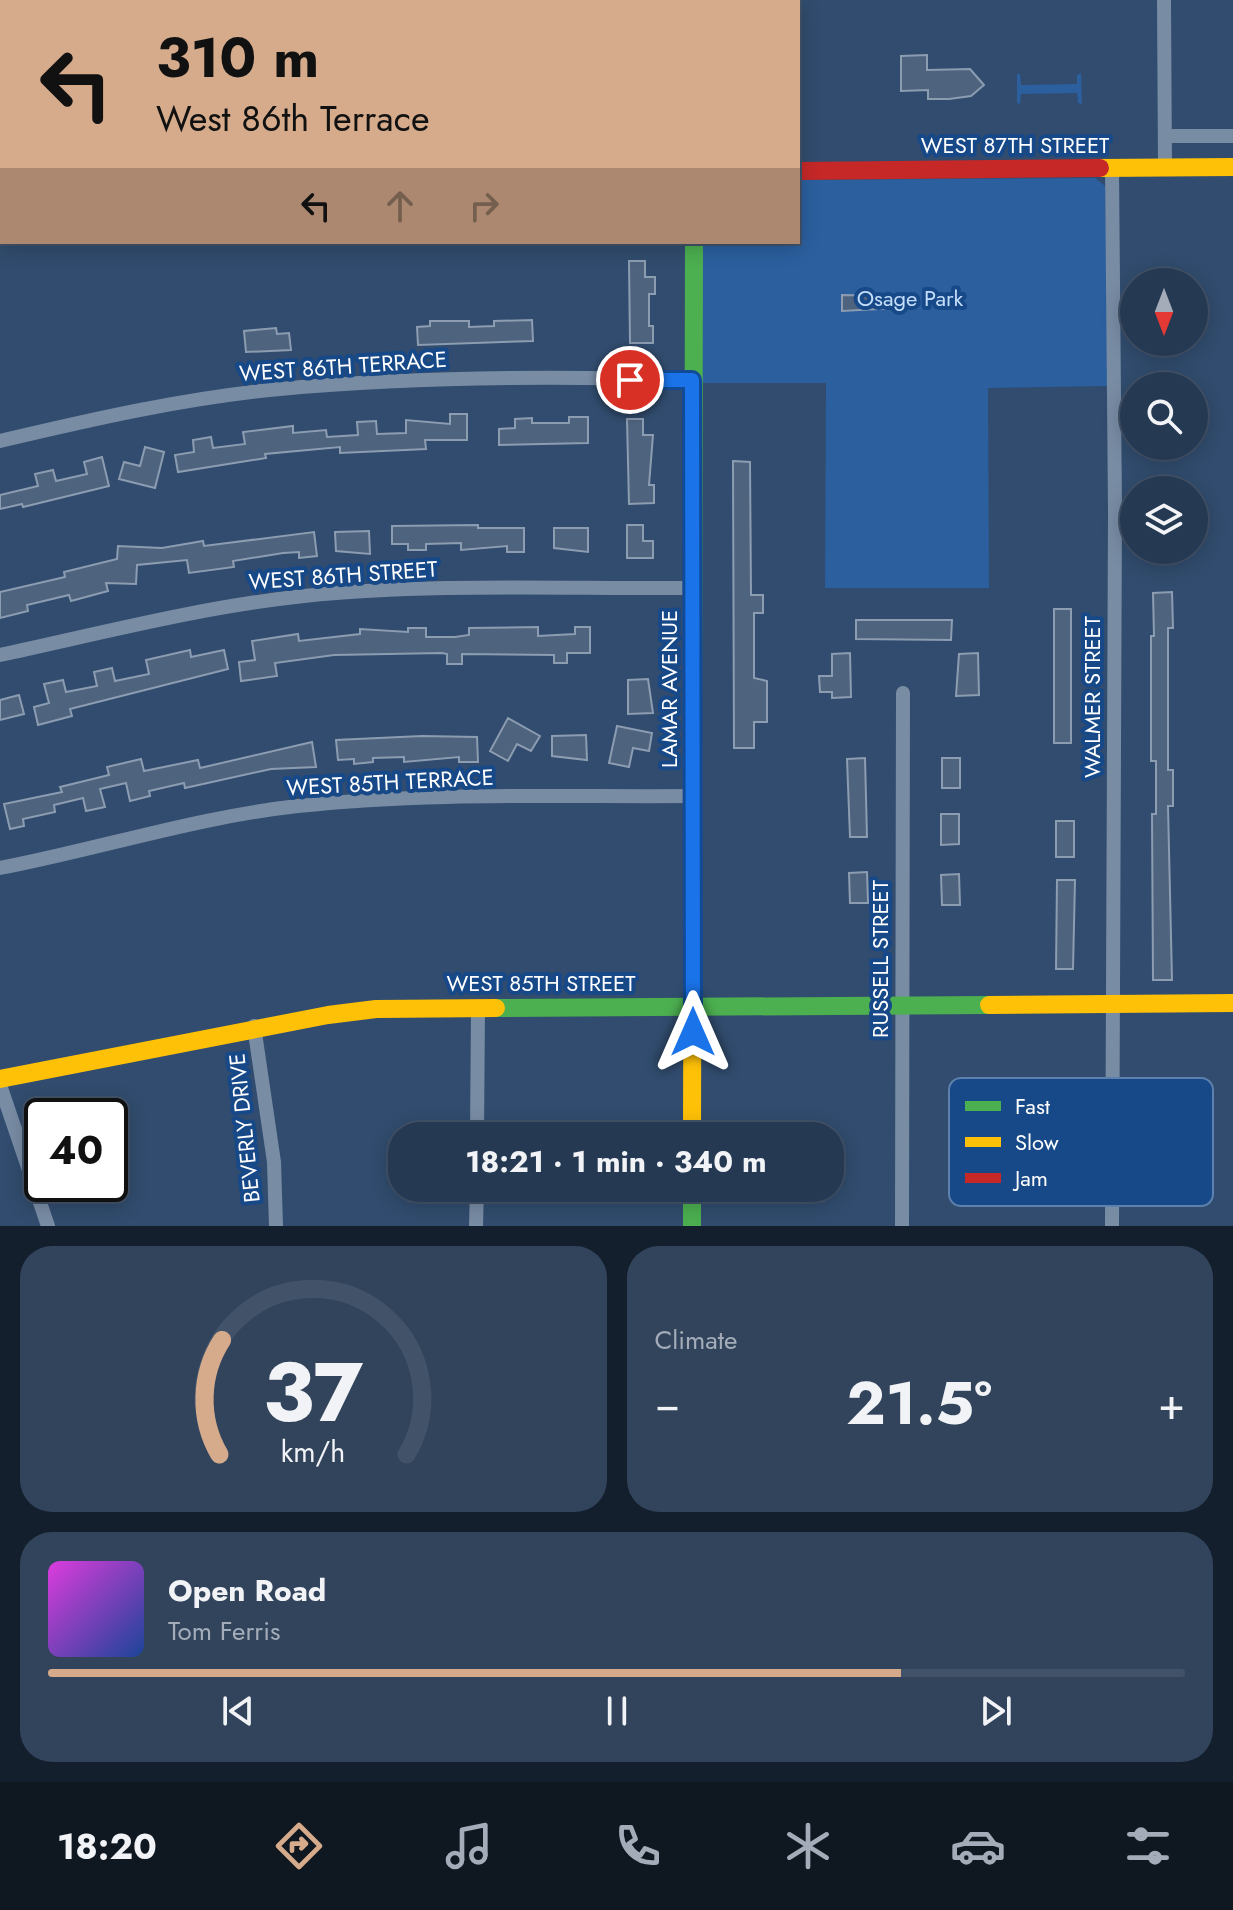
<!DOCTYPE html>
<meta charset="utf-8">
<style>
body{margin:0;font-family:Jost,sans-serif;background:#31445c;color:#f1f3f6;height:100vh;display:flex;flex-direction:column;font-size:30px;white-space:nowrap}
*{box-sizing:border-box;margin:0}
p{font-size:26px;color:#a3acb8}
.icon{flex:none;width:44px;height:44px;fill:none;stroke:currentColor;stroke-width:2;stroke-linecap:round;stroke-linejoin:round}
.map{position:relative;height:1226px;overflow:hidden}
.side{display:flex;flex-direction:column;gap:20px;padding:20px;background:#141f2d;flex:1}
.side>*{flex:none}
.banner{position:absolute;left:0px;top:0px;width:800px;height:244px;box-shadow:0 4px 20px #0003,0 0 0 2px #425369;background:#d6ab8b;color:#111;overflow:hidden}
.needle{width:52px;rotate:180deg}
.tools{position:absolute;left:1120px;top:268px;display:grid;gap:16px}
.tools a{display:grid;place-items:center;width:88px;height:88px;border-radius:50%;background:#253952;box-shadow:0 4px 20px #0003,0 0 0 2px #425369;font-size:40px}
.speed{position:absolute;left:24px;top:1098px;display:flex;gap:16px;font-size:40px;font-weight:700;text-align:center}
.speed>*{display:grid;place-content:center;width:104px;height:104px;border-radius:50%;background:#253952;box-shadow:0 4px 20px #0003,0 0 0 2px #425369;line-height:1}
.speed .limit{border:4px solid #111;border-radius:12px;background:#fff;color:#111}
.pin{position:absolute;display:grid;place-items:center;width:68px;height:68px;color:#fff;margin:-34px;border:4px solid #fff;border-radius:50%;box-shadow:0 2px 8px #0007}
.me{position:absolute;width:88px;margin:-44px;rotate:0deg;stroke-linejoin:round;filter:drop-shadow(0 0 6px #0008)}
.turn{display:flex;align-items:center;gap:28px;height:168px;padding:0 24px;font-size:36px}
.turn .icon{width:104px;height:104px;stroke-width:2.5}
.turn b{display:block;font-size:56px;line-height:68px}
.lanes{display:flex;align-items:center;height:76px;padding:0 24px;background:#0003;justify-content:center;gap:40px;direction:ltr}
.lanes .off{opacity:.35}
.big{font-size:60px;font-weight:700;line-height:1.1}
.side .card{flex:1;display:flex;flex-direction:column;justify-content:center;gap:12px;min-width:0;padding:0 28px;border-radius:32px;background:#31445c}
.side .dial{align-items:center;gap:0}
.dial svg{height:208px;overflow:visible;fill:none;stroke:#425369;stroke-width:7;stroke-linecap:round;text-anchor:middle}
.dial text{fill:#f1f3f6;stroke:none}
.song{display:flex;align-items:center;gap:24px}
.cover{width:96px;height:96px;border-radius:12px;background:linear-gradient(135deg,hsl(300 70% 55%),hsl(220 70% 35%))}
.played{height:8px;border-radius:4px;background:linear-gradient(90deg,#d6ab8b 75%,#425369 75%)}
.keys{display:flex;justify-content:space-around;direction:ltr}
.heat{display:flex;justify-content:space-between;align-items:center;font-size:44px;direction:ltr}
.side .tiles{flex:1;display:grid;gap:20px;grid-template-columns:1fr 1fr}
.card:last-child{grid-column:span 2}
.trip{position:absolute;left:388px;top:1122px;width:456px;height:80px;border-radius:32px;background:#253952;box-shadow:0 4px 20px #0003,0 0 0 2px #425369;font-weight:700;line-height:80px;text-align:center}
.menu{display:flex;height:128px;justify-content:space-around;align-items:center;background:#0f1721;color:#a3acb8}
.menu .icon{width:56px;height:56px}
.menu .active{color:#d6ab8b}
.menu b{font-size:36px;color:#f1f3f6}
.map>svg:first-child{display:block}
</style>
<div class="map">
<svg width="1233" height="1226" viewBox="0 0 1233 1226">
<rect width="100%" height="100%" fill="#314c6e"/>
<path fill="#2b5f9e" d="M1081 73 1082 104 1078 103 1077 93 1021 94 1020 104 1017 103V74H1020L1021 85 1077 84V75Z
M1095 178 1105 186 1109 386 988 388 989 588H825L826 383H702V242H798V180Z"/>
<path fill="#4e637e" stroke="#8c9cb1" stroke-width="2" d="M927 55V70L970 69 984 85 971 96 949 99H928V90L901 91V56Z
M629 261H645V277H655V294H649V326H653V343H630Z
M842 295 897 296V308L842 311Z
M532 320 533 341 418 345 417 327 430 326V321H469V327L494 326V321Z
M276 328 277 334 289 333 291 350 246 352 244 331Z
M450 414H467V440H425L426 449 340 453V447L265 454 266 458 178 472 175 455 194 452 193 440 211 437 213 448 245 444 243 432 293 426V433L326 430 327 437 358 435 357 422 376 421 377 434 406 433V420L450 424Z
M569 417H588V443L499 445V429L515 428V419L532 418V423H569Z
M627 419H643V435H653L649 485H654V503L629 504Z
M145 447 164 452 155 488 119 479 124 462 140 466Z
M102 457 109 486 23 507 22 504 0 509V495L38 486 35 474 53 470 56 481 87 474 84 462Z
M733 461 750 462 751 595H763V613H754V678L767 681V722H754V748H734Z
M478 525V528H524V552H507V546L461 550V543L426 544V550H408V544H392V526Z
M627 525H643V541H653V558H627Z
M554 528H588V552L554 548Z
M369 531 370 554 336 551 335 532Z
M314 532 317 556 299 558V552L283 553 233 561 234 567 189 573 187 560 137 565 136 584 106 583 108 591 71 601 69 595 27 605 28 611 0 618V592L65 577 64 572 117 559 118 546 162 548 203 541 204 546Z
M1172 592 1173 628H1168V770H1173V806H1168L1172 980H1153L1152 814H1156V761H1151V636H1154L1153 593Z
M1054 609H1071V743H1054Z
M856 620H952L951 640 856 639Z
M538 627V636L575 634V627H590V653H567V663H554V655L462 654V664H447V654L442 653 334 655 275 663 277 676 241 681 239 662 255 660 252 641 298 634 299 641 360 634V629L408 632V628H426V637H455L469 635V628Z
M190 650 191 657 224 650 228 669 70 709 72 716 38 725 34 707 49 703 44 684 63 680 66 692 97 686 94 672 112 668 115 681 149 674 146 660Z
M850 653 851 697 832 698V692H820L819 676H832V654Z
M978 653 979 695 956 696 959 654Z
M648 679 653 713 628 714V680Z
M19 695 24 714 0 720V700Z
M508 718 540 736 531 751 517 744 508 761 490 751Z
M617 726 652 733 649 751 633 748 629 767 609 763Z
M586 735 587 760 552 756V736Z
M422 736 477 737 478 762H459V757L404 762V757L373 758V762L354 764V759L338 760 336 740Z
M312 742 316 767 271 769 185 788 184 783 149 791 150 796 130 801 126 783 100 789 105 807 86 811 83 798 54 805 55 812 23 819 24 826 10 829 4 804 62 792 60 787 109 775 107 767 141 759 144 771 198 760 200 768Z
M865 758 867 837H850L847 759Z
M942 758H960V788H942Z
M941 814H959V844L941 845Z
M1056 821H1074V857H1056Z
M867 872 868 903H850L849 873Z
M959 874 960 905H942L941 875Z
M1057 880H1075L1073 969H1056Z"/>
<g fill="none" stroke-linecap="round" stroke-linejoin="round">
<path stroke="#788ca4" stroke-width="14" d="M1164 0 1165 168
M1165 136H1233
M0 441C93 419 185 398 280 389 416 376 556 376 692 380
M0 655C102 633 201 607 304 596 433 583 564 589 694 588
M0 868C99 849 197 817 298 806 428 792 561 797 692 796
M254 1026 274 1162 276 1226
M0 1085 48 1226
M477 1136 478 1007
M476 1226 477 1188
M902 1226 903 693
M1112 1226 1115 511 1112 168"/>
<path stroke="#4caf50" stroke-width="18" d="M693 0V2
M0 173H2
M693 707 694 242
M496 1008 989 1005
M692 1188V1226"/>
<path stroke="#ffc107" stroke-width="18" d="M1100 168 1233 167
M989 1005 1233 1003
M0 1079 328 1015 376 1009 496 1008
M692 1136 693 707"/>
<path stroke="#c62828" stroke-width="18" d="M798 171 1100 168"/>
</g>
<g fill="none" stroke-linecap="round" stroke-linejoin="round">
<defs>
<path id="route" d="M630 380H692L693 1032"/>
</defs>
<use href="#route" stroke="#114b97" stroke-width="20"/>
<use href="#route" stroke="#1a73e8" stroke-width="14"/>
</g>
<g text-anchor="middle" stroke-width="8" stroke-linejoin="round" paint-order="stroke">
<g font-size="22" fill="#fff" stroke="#174988">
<text x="1015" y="153">WEST 87TH STREET</text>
<text transform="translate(343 366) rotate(-4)" y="8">WEST 86TH TERRACE</text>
<text transform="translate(343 575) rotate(-4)" y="8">WEST 86TH STREET</text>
<text transform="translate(669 689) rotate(-90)" y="8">LAMAR AVENUE</text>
<text transform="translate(1092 697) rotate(-90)" y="8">WALMER STREET</text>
<text transform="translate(390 782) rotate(-3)" y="8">WEST 85TH TERRACE</text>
<text transform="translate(880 959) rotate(-90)" y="8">RUSSELL STREET</text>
<text x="541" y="991">WEST 85TH STREET</text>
<text transform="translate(244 1128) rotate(-96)" y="8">BEVERLY DRIVE</text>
</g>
<g font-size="22" fill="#c4ddfa" stroke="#174988">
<text x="910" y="306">Osage Park</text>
</g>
</g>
<rect x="949" y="1078" width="264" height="128" rx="12" fill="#174988" stroke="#5d80ac" stroke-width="2"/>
<rect x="965" y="1101" width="36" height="10" fill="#4caf50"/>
<rect x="965" y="1137" width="36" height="10" fill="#ffc107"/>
<rect x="965" y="1173" width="36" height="10" fill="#c62828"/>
<g font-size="22" fill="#fff">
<text x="1015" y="1114">Fast</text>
<text x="1015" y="1150">Slow</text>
<text x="1015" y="1186">Jam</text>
</g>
</svg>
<div class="tools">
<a><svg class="needle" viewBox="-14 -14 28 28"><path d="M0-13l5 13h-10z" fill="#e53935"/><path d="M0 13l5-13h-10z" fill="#a3acb8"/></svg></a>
<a><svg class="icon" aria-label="search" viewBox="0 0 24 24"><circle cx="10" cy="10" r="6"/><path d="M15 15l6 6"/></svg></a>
<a><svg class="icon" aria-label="layers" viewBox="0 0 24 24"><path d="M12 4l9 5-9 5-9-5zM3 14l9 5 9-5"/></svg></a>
</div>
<div class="speed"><div class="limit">40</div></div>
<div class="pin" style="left:630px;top:380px;background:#d93025"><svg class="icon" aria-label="arrive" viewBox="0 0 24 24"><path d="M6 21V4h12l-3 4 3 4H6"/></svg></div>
<svg class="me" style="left:693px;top:1032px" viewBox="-20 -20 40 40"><path d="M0-17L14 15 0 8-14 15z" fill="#1a73e8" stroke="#fff" stroke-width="4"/></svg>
<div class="trip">18:21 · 1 min · 340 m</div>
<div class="banner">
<div class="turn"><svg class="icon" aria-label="left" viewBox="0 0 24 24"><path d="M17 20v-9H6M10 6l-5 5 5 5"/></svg><div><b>310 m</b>West 86th Terrace</div></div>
<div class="lanes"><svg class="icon" aria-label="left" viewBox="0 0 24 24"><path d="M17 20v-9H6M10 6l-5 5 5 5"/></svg><svg class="icon off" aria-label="ahead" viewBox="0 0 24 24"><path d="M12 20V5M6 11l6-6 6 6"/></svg><svg class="icon off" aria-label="right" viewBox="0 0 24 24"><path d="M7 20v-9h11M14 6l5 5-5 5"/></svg></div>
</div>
</div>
<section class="side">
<div class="tiles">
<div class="card dial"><svg viewBox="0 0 100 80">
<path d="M14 69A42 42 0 1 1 86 69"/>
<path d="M14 69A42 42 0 0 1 15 25" stroke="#d6ab8b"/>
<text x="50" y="56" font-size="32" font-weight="700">37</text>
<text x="50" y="72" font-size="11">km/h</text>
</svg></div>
<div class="card"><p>Climate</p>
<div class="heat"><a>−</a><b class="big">21.5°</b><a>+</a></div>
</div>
<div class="card">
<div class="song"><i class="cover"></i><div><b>Open Road</b><p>Tom Ferris</p></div></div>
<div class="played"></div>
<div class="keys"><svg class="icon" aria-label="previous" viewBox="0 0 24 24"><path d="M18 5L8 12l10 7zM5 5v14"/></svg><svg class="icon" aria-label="pause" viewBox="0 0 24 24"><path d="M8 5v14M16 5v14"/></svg><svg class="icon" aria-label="next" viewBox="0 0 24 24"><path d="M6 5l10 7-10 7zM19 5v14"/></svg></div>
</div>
</div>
</section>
<nav class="menu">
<b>18:20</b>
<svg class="icon active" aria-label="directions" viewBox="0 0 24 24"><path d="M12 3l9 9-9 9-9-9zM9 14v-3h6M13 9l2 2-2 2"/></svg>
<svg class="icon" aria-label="music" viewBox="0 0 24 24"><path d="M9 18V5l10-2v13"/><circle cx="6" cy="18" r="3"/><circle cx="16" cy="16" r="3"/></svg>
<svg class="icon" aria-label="phone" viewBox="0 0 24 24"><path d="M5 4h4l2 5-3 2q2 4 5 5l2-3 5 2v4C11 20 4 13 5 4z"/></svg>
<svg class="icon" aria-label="climate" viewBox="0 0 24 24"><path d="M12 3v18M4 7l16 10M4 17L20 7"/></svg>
<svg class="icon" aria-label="car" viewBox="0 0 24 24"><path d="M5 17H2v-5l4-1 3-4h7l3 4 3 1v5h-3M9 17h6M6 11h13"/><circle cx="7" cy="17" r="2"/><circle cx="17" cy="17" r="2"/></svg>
<svg class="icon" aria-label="filters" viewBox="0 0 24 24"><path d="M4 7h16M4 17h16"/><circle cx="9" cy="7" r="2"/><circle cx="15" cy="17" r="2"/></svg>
</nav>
